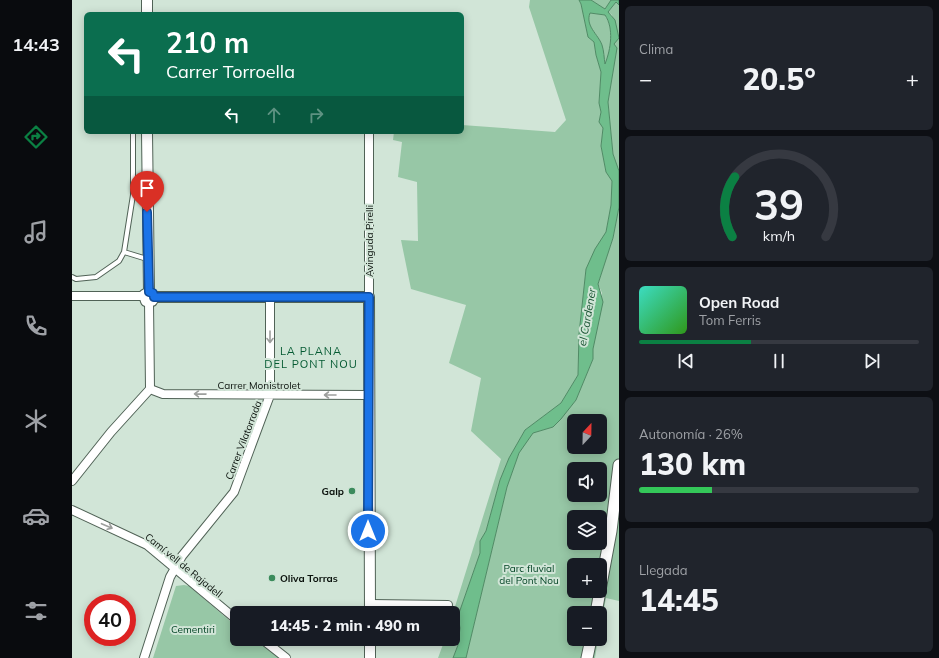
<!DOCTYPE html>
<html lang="es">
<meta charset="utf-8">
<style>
body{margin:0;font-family:Mulish,sans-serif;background:#20242c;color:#f1f3f6;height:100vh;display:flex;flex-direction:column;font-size:15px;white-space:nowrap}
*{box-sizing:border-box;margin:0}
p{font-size:13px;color:#9ea1a6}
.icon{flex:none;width:22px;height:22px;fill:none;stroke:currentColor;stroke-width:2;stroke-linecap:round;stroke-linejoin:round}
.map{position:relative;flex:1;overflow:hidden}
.sheet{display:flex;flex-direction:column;gap:6px;padding:6px;background:#0d0f14;width:320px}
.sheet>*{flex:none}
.hud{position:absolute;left:12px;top:12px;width:380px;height:122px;border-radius:6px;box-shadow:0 2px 10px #0003;background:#0b6e4f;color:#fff;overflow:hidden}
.needle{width:26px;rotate:22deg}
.tools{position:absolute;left:495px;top:414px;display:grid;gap:8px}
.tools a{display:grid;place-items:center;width:40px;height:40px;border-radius:6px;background:#171b24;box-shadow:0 2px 10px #0003;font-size:20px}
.speed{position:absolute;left:12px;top:594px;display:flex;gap:8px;font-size:20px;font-weight:700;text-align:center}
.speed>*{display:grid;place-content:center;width:52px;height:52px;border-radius:50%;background:#171b24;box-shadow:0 2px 10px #0003;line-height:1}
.speed .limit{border:6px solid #d22;background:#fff;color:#111}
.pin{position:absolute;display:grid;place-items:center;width:34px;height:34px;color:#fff;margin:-41px -17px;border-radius:50% 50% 50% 0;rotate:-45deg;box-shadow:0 0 4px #0007}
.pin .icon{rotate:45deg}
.me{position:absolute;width:44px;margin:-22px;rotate:0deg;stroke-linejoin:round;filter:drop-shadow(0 0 3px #0008)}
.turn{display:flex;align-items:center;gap:14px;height:84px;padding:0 16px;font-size:18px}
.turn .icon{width:52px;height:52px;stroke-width:2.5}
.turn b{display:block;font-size:28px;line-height:34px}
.lanes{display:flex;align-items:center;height:38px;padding:0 16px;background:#0003;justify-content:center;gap:20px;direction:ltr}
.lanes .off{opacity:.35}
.big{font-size:30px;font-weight:800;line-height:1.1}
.sheet .card{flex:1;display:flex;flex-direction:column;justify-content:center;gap:6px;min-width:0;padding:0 14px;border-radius:6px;background:#20242c}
.sheet .dial{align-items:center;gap:0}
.dial svg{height:104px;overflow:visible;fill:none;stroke:#363941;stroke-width:7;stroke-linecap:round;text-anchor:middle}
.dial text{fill:#f1f3f6;stroke:none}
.song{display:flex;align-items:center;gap:12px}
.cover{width:48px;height:48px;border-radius:6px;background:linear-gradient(135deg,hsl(170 70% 55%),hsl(110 70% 35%))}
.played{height:4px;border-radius:2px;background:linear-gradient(90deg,#0b8043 40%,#363941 40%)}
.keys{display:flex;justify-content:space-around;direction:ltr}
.heat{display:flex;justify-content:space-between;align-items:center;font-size:22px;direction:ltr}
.charge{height:6px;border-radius:3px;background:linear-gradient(90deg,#34c759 26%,#363941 0)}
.trip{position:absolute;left:158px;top:606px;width:230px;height:40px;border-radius:6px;background:#171b24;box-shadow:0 2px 10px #0003;font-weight:800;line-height:40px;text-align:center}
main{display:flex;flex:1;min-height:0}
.dock{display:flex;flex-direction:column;width:72px;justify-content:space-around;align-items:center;background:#090b0e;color:#9ea1a6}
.dock .icon{width:28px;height:28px}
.dock .on{color:#0b8043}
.dock b{font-size:18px;color:#f1f3f6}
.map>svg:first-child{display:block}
</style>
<main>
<nav class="dock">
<b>14:43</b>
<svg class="icon on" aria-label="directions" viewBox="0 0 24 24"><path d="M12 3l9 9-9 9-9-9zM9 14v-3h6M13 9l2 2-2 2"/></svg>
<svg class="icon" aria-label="music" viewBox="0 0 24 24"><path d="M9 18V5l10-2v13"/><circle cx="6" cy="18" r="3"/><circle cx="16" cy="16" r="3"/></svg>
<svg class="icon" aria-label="phone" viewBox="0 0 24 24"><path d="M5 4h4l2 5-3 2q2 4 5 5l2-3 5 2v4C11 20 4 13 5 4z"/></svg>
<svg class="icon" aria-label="climate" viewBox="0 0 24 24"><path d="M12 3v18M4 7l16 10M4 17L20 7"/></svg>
<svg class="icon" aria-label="car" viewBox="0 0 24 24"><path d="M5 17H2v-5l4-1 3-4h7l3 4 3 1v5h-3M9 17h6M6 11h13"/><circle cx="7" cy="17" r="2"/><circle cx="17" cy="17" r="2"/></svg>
<svg class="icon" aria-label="filters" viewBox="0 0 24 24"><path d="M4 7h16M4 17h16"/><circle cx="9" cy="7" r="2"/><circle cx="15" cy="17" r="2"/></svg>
</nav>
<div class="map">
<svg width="547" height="658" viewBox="0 0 547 658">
<rect width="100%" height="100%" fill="#d1e5d7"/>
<path fill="#97c7a6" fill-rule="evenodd" d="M458 0H507L509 4 516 37 522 42 524 55 529 72 527 103 529 112 527 122 531 128 529 146 534 172 540 181 539 205 534 232 514 270 507 334 506 375 489 403 453 430 437 458 428 480 414 531 408 541V553L386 616 388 628 386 645 381 658H366L373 639H381V613L429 459 399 431 409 378 377 363 394 305 339 289 329 240 346 241 345 182 326 177 330 142 321 140 322 132H390V125L483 132 494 120 457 7Z
M519 0H539L533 9Z
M544 2 547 5V171L541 154 536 102 544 54 540 15 536 12Z
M518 13 533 15C542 29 539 50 533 65 532 59 532 52 530 45 526 34 513 26 518 13Z
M547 207V601L534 598 528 630V613H502V639H526L523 658H394L435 487 447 453 455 439 461 433 481 427 504 400 521 359V349L530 293 526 284 541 238ZM502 421H528V447H502ZM502 469H528V495H502ZM502 517H528V543H502ZM502 565H528V591H502Z
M112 585 117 586 165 627V639H182L208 658H81L104 586Z"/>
<path fill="#6fbe8c" stroke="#508a65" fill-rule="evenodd" d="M507 0H519L533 9 539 0H547V5L544 2 536 12 543 20 547 38 542 44 545 48 536 102 541 154 547 171V207L541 238 526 284 531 302 521 349V359L504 400 489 419 481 427 461 433 447 453 435 487 394 658H381L386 645 388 628 386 616 408 553V541L414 531 428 480 437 458 453 430 489 403 506 375 507 334 514 269 523 249 534 232 539 205 540 181 534 172 529 146 531 128 527 122 529 112 527 103 529 72 524 55 522 42 516 37 509 4ZM518 13 533 15C542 28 539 49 533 64 532 58 532 51 530 45 526 34 513 26 518 13Z"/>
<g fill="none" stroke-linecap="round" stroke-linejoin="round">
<defs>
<path id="service" d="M52 252 75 259
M0 277 4 279 24 277 47 261 52 252 61 195V132"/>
<path id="minor" d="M0 296H72
M297 297V132
M78 389 91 394 297 395
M0 481 39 432 78 389 77 302
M0 510 75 545 165 620
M298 604 376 605
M190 639 214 658
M72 658 98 577 110 556 162 492 198 395V298"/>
<path id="tertiary" d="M75 0V14
M75 132 77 292
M77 292 72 295 74 301H80L82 297
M82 297H297L298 613
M298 658V639"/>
<path id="secondary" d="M528 590 539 531 547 465
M524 613 528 591
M515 658 519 639"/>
</defs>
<use href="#service" stroke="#506256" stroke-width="6"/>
<use href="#minor" stroke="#506256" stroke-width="10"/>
<use href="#tertiary" stroke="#506256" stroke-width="12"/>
<use href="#secondary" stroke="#506256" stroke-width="13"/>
<use href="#service" stroke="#fff" stroke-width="4"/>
<use href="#minor" stroke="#fff" stroke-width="8"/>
<use href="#tertiary" stroke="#fff" stroke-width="10"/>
<use href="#secondary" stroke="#fff" stroke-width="11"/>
</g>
<defs><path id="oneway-shaft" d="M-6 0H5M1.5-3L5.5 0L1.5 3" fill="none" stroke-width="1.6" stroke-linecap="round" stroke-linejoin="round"/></defs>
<g stroke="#9d9f9d">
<use href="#oneway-shaft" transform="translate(198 337) rotate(90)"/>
<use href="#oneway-shaft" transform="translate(128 394) rotate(-179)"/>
<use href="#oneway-shaft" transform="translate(258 395) rotate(180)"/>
<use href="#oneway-shaft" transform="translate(35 526) rotate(23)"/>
</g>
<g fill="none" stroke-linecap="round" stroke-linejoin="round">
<defs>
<path id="route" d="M75 212 77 292 81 293 82 297H297L296 531"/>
</defs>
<use href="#route" stroke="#114b97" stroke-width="10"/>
<use href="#route" stroke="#1a73e8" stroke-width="7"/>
</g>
<g fill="#3b8b5c" stroke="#d1e5d7" stroke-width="1.5">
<circle cx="280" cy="491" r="4"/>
<circle cx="200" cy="578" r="4"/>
</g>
<g text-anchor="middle" stroke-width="4" stroke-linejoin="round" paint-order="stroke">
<g font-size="10" fill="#09100b" stroke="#d1e5d7">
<text transform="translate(297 241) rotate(-90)" y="4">Avinguda Pirelli</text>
<text x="187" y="389">Carrer Monistrolet</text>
<text transform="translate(171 440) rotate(-69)" y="4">Carrer Vilatorrada</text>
<text transform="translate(112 565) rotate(39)" y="4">Camí vell de Rajadell</text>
</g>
<g font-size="10" font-weight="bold" fill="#09100b" stroke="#d1e5d7" text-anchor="end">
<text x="272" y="495">Galp</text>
<text x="208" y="582" text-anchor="start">Oliva Torras</text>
</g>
<g font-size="10" fill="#024324" stroke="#d1e5d7">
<text x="457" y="572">Parc fluvial<tspan x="457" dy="12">del Pont Nou</tspan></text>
<text x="121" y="633">Cementiri</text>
</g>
<g font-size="11" font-style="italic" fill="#1a5433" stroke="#d1e5d7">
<text transform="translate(515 317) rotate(-80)" y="4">el Cardener</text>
</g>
<g font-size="11" letter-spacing="1" fill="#045a32" stroke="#d1e5d7">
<text x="239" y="355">LA PLANA<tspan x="239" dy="13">DEL PONT NOU</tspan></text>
</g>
</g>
</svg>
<div class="tools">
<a><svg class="needle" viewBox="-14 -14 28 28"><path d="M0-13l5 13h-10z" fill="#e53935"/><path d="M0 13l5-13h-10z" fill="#9ea1a6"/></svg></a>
<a><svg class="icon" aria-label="sound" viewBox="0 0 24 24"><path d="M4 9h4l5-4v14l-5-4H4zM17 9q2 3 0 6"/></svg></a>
<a><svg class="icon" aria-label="layers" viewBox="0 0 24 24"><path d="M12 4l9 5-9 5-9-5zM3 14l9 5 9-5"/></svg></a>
<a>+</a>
<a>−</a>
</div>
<div class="speed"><div class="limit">40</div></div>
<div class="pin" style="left:75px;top:212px;background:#d93025"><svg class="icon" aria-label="arrive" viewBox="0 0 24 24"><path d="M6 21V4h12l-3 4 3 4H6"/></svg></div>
<svg class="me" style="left:296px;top:531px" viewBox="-20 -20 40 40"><circle r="17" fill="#1a73e8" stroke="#fff" stroke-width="3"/><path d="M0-11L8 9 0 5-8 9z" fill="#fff"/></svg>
<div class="trip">14:45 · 2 min · 490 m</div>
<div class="hud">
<div class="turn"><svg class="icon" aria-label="left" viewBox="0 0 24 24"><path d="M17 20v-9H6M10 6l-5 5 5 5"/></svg><div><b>210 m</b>Carrer Torroella</div></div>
<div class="lanes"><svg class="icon" aria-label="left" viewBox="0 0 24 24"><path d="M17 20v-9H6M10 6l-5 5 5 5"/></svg><svg class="icon off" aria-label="ahead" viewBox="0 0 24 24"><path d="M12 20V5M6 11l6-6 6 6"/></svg><svg class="icon off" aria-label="right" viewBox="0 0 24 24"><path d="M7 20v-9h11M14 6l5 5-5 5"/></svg></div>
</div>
</div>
<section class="sheet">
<div class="card"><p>Clima</p>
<div class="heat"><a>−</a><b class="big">20.5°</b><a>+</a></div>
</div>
<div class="card dial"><svg viewBox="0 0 100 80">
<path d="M14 69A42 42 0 1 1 86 69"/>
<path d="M14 69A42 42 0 0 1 16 23" stroke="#0b8043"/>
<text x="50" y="56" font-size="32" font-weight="700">39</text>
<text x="50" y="72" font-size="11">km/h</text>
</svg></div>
<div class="card">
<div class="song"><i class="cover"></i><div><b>Open Road</b><p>Tom Ferris</p></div></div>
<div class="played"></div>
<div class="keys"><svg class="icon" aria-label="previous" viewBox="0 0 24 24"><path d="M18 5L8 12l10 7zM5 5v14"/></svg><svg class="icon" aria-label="pause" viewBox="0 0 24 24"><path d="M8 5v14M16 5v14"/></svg><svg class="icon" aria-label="next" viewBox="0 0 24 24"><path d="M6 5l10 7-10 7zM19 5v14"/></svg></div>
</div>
<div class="card"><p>Autonomía · 26%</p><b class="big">130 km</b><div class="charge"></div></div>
<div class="card"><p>Llegada</p><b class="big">14:45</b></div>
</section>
</main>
